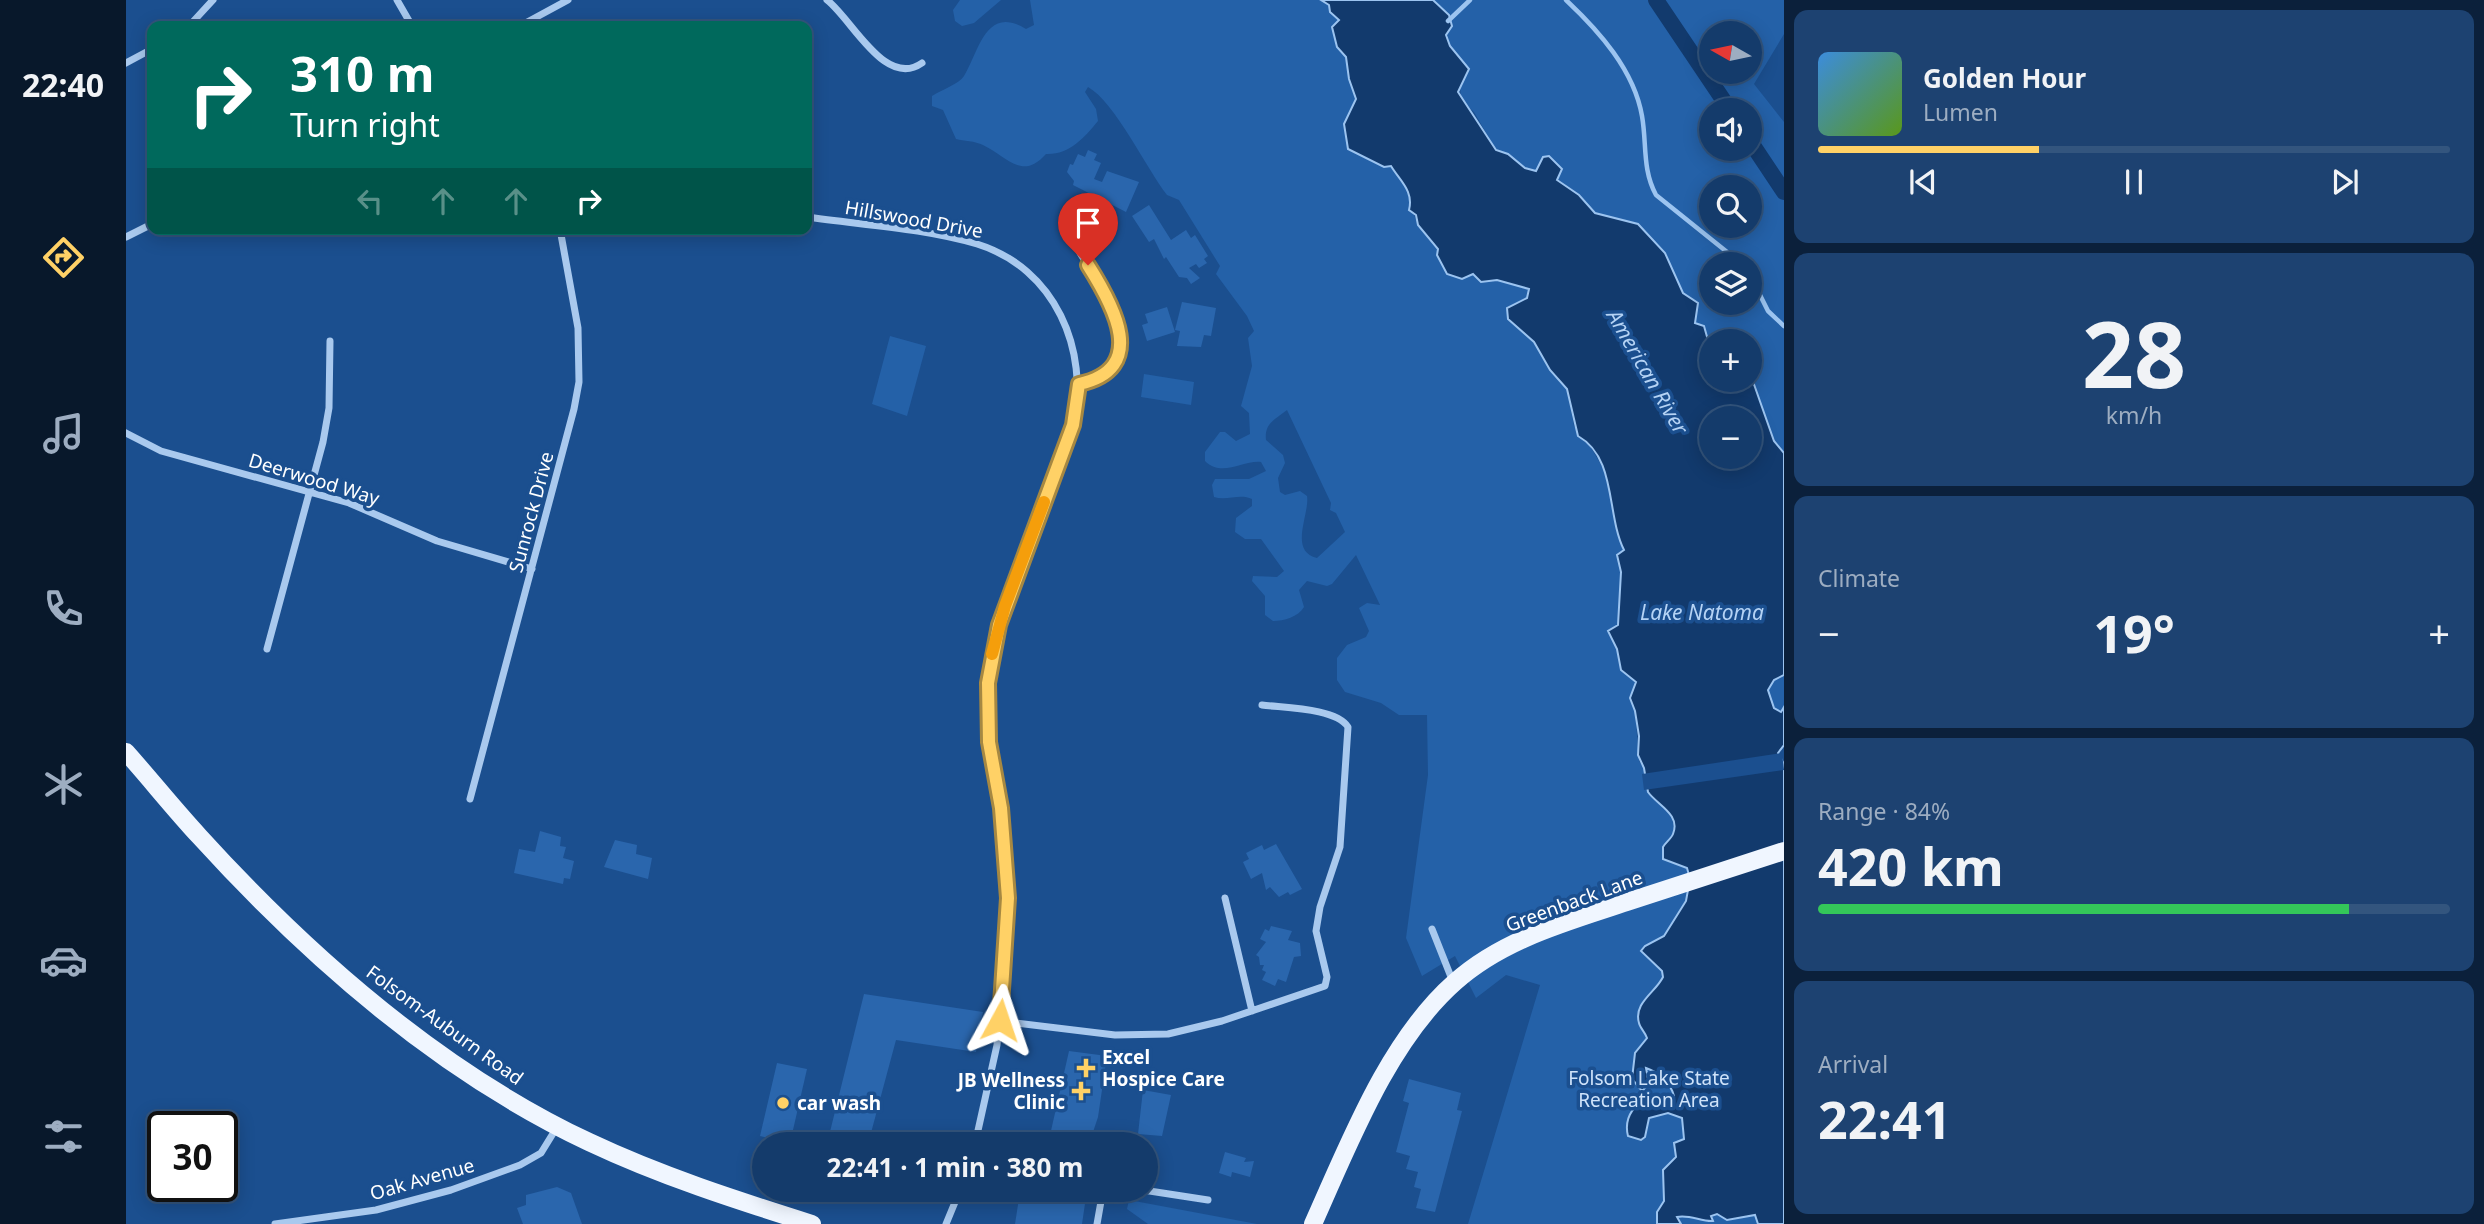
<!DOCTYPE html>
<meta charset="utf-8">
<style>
body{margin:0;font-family:"Noto Sans",sans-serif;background:#1d4271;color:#f1f3f6;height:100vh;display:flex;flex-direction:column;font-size:26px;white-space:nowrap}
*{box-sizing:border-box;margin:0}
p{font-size:23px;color:#9dadc1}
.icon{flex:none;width:38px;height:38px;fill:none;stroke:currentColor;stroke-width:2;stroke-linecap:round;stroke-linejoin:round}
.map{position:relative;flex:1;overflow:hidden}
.sheet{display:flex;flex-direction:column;gap:10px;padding:10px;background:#0b203b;width:700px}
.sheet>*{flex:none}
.top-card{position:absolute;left:21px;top:21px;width:665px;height:214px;border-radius:14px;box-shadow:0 4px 18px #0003,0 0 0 2px #33557e;background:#00695c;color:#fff;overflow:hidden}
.needle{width:46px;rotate:279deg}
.fabs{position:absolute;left:1573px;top:21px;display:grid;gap:14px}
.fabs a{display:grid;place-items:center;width:63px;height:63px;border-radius:50%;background:#143b6b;box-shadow:0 4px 18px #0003,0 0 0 2px #33557e;font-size:35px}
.speed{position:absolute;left:21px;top:1111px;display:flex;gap:14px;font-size:35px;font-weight:700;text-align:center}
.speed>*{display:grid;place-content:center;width:91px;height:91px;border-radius:50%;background:#143b6b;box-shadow:0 4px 18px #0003,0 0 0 2px #33557e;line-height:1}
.speed .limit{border:4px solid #111;border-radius:10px;background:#fff;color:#111}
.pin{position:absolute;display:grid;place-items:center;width:60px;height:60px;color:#fff;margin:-72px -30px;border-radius:50% 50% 50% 0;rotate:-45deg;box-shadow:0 0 7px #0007}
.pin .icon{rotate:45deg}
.me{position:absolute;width:77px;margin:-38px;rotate:5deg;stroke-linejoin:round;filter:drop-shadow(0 0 5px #0008)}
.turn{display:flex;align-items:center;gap:24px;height:147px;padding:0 28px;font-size:32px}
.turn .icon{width:91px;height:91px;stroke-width:2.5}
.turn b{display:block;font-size:49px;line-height:60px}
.lanes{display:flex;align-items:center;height:66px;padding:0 28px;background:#0003;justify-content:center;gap:35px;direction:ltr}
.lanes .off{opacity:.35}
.big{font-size:52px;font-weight:700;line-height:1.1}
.sheet .card{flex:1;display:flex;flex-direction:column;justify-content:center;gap:10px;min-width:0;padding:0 24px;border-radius:14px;background:#1d4271}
.sheet .dial{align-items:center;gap:0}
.dial b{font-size:91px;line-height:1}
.song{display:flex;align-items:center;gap:21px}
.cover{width:84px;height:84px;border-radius:10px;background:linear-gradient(135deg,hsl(210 70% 55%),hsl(90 70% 35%))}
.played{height:7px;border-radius:4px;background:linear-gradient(90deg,#ffd166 35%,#33557e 35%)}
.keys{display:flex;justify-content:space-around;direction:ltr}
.heat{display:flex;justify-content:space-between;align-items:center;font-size:38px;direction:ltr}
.charge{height:10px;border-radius:5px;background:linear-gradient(90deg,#34c759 84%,#33557e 0)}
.trip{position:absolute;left:626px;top:1132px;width:406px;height:70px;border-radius:35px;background:#143b6b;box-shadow:0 4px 18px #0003,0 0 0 2px #33557e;font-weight:700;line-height:70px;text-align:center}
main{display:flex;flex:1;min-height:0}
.tab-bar{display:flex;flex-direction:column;width:126px;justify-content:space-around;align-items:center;background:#08182b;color:#9dadc1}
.tab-bar .icon{width:49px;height:49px}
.tab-bar .selected{color:#ffd166}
.tab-bar b{font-size:32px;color:#f1f3f6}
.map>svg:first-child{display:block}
</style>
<main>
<nav class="tab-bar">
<b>22:40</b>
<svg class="icon selected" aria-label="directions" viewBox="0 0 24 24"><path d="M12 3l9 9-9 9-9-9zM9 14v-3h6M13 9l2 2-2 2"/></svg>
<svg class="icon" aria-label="music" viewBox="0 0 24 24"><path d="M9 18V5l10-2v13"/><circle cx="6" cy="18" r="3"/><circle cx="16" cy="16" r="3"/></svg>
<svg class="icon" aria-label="phone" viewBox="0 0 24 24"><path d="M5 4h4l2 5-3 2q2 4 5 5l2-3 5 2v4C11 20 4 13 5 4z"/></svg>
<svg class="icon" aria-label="climate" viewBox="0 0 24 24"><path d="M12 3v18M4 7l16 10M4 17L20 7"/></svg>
<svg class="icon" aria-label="car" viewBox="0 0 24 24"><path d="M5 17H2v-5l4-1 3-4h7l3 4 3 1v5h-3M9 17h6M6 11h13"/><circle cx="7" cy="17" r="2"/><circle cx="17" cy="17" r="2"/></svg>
<svg class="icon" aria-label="filters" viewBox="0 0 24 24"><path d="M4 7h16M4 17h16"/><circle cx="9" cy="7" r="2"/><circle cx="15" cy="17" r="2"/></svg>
</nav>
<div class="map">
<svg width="1658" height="1224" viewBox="0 0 1658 1224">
<rect width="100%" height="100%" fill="#1b4f8f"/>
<path fill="#2461a8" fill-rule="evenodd" d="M834 0H875L848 23 836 26 829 21 827 10Z
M904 0H1195L1203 5 1213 20 1206 27 1211 47 1220 57C1222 62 1230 98 1229 101 1222 124 1216 121 1222 148 1235 159 1256 159 1268 169 1287 185 1282 209 1294 228 1299 235 1307 241 1312 249L1311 255 1321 274H1347L1355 282 1371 280 1403 289 1401 298 1381 308V316L1408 342 1424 370 1441 389 1448 426 1464 442V446L1484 480 1493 538 1498 550 1493 566 1495 572 1492 625 1483 632 1491 649 1493 664 1511 682 1504 698 1509 711 1513 761 1518 768 1522 792C1534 808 1553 813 1546 837 1539 844 1536 848 1537 859L1561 868C1565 882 1564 893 1557 905L1658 870V1224H1342L1414 985 1380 975 1350 998 1329 956 1296 976 1280 938 1302 775 1301 715H1273L1255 703 1219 692 1211 680V658L1221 645 1240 637 1243 631 1233 608 1241 603 1254 605 1230 555 1206 584 1201 586 1181 581 1173 590 1178 607C1172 617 1158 621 1147 621L1139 615V596L1126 581 1127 576 1151 577 1158 571 1135 539H1119L1109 532 1110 518 1126 506V499C1114 493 1101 501 1088 497L1086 485 1089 479H1123L1140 471 1135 462C1117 460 1096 478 1079 461V452L1094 432H1099L1110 441 1124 434 1123 413 1115 406 1126 366 1122 338 1128 331 1121 316 1090 274 1094 266 1053 200 1041 195C1020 168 989 102 962 87L959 92 970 109 972 121C958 138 943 155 920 154 896 181 882 157 857 145 849 141 838 141 830 139L817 110 806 106V96C815 90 833 84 838 76 853 51 860 4 900 29L908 25ZM1161 410 1205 503 1204 510 1210 513 1219 532 1191 558C1162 551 1184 514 1181 496L1174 491 1159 495 1154 492 1152 478 1159 463 1157 455 1140 440C1138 423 1150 419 1161 410Z
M1307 0H1658V34L1628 84 1658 122V453C1635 426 1624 376 1624 341H1586L1585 351 1578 326 1569 323 1572 302 1557 293 1539 253 1512 224 1469 213 1454 195 1431 179 1430 165 1423 156 1417 157 1410 172 1399 168 1382 154 1370 150 1348 112 1335 100 1334 84 1343 69 1324 46 1315 10ZM1586 33H1624V72H1586ZM1586 110H1624V149H1586ZM1586 187H1624V226H1586ZM1586 264H1624V303H1586Z
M764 336 800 346 781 416 746 404Z
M1018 374 1068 382 1065 405 1015 397Z
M1658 675V707L1655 712 1648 708 1642 690 1648 680Z
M1003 1200 1131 1224H1022L1001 1209Z"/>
<path fill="#123a6d" stroke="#9cc4f0" stroke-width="2" fill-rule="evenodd" d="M1195 0H1307L1323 15 1326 26 1320 35 1324 46 1343 69 1332 92 1370 150 1382 154 1399 168 1410 171 1417 157 1423 156 1436 169 1431 180 1453 195 1469 213 1512 224 1539 253 1557 293 1572 303 1569 323 1578 326 1585 351 1586 380H1624V373L1648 441 1658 453V675L1648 680 1642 690 1648 708 1655 712 1658 707V745L1652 753 1658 764V1224H1632L1629 1215 1601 1220 1591 1214 1585 1216 1587 1221C1576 1222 1563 1214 1551 1217L1555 1224H1531V1212L1538 1201 1537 1170 1550 1157 1548 1143 1558 1139 1556 1118 1542 1113 1523 1118 1519 1137 1515 1140 1502 1136C1497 1116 1510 1102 1527 1095L1539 1105 1548 1096C1544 1082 1534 1073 1520 1068L1523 1084 1516 1091 1506 1079 1509 1053 1521 1038C1519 1032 1514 1028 1513 1023 1507 1003 1530 992 1537 977L1536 971 1515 951 1519 946 1538 936 1560 901 1564 879 1561 868 1537 859V847C1540 842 1545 839 1547 834 1555 814 1531 805 1522 792L1518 768 1512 755 1513 736 1509 711 1504 698 1510 682 1495 670 1491 649 1482 631 1492 625 1495 572 1491 555 1498 550C1480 514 1491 458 1452 436L1441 389 1424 370 1408 342 1382 319 1381 308 1401 298 1403 289 1371 280 1355 282 1347 274 1336 279 1321 274 1311 255 1312 249 1292 225 1290 215 1283 210C1288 191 1274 181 1265 166L1258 167 1222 149 1218 124 1230 99 1223 79 1220 57 1211 47 1206 27 1213 20 1204 12 1203 5ZM1586 418H1624V457H1586Z"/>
<path fill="#1b4f8f" d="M1656 753 1658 770 1518 790 1516 774Z"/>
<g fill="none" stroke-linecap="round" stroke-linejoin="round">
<path stroke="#9cc4f0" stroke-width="4.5" d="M1440 0C1473 31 1508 70 1516 116 1521 144 1516 169 1530 195L1616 264
M1322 21 1344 0
M1624 275 1642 311 1658 326"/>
<path stroke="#123a6d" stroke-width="16" d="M1530 0 1604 110
M1624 141 1658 192"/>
</g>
<path fill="#2a66ad" d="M962 150 971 154 968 160 975 163 968 179 976 182 981 171 1013 182 1000 212 947 185 948 181 941 172 944 164 947 165 952 154 959 157Z
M1023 205 1045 240 1060 230 1065 238 1069 235 1082 256 1078 259 1081 263 1073 268 1070 264 1063 268 1074 278 1065 284 1061 278 1053 277 1040 257 1038 259 1028 239 1023 242 1006 216Z
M1056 302 1090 308 1085 336 1078 335 1075 347 1051 346 1054 331 1049 330Z
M1041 307 1049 332 1021 341 1016 325 1022 323 1019 314Z
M414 831 435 837 434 846 440 847 437 858 448 861 444 879 438 878 437 884 388 873 393 849 409 852Z
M489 840 511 845 510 854 526 858 522 879 478 867Z
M1150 844 1176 889 1164 895 1162 892 1153 897 1144 887 1140 890 1136 873 1125 879 1117 862 1123 859 1120 853 1136 845 1138 850Z
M1145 926 1166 931 1162 940 1174 943 1175 956 1168 957 1160 982 1152 979 1149 986 1136 980 1140 972 1136 970 1138 965H1134L1133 957 1130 955 1140 942 1134 939 1139 929 1143 931Z
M738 994 857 1012 850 1052 770 1040 742 1144H701Z
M943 1051 981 1056 972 1117 963 1144H922Z
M651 1063 681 1069 664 1143 634 1136Z
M1283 1079 1335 1093 1331 1110 1336 1111 1309 1212 1290 1208 1295 1189 1288 1187 1292 1172 1280 1169 1284 1156 1270 1152 1283 1103 1277 1101Z
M1017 1090 1045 1095 1036 1136 1012 1134Z
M1099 1152 1120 1158 1118 1162 1128 1161 1124 1177 1106 1172 1105 1177 1093 1173Z
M431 1187 445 1193 456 1224H397L391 1208 400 1205V1195Z
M921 1190H961L956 1224H889L894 1192 920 1196Z"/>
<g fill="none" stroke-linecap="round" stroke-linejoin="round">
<path stroke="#a9c9ee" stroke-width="7" d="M271 0 286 26
M701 0C726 19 759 89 796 63
M63 26 87 0
M394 26 442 0
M0 63 26 49
M945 210C945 217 943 226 945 232 951 256 972 275 982 297 1001 338 1002 374 953 384
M681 217C736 225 797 228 851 244 929 268 964 350 947 425L879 606 866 654 861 712 880 853 881 944 871 1045 849 1144
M0 237 26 224
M0 433 35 451 223 503 311 541 406 569
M141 649 197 442 203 408 204 341
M344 799 448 409 453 382 452 328 434 229
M1099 898 1126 1011
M1306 929 1327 982
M874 1021 989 1035 1042 1034 1096 1021 1199 986 1201 977 1190 931 1194 907 1214 847 1222 727C1210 708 1158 708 1136 705
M1017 1190 1082 1200
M149 1224 250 1210 325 1190 394 1165 415 1153 431 1127
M820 1224 834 1190
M971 1224 977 1190"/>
<path stroke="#f0f6ff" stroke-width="18" d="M0 752C25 780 48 809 73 836 183 957 314 1072 463 1142 535 1176 610 1200 686 1224
M1187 1224C1223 1144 1262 1041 1329 982 1377 939 1441 922 1501 902 1553 885 1606 868 1658 851"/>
</g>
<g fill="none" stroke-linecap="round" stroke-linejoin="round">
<defs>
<path id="route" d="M874 1020 882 898 875 808 863 742 862 683 873 625 947 425 953 384C1023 369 988 306 962 265"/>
</defs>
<use href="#route" stroke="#a68842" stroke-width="18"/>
<use href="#route" stroke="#ffd166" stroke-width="12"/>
<path stroke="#f59e0b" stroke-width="12" d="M866 654 879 606 918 502"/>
</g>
<g fill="#ffd166" stroke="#1b4f8f" stroke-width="2.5">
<path d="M956.5 1057.5h7v7h7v7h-7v7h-7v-7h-7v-7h7z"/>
<path d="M951.5 1080.5h7v7h7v7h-7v7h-7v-7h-7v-7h7z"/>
<circle cx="657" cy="1103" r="7"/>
</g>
<g text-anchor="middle" stroke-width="7" stroke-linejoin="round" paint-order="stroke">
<g font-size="19" fill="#fff" stroke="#1b4f8f">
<text transform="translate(788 219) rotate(10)" y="7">Hillswood Drive</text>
<text transform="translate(188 479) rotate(17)" y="7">Deerwood Way</text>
<text transform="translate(405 512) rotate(-75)" y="7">Sunrock Drive</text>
<text transform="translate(1448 901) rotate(-20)" y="7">Greenback Lane</text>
<text transform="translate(319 1025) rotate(36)" y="7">Folsom-Auburn Road</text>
<text transform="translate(296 1179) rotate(-16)" y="7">Oak Avenue</text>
</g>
<g font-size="19" font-weight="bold" fill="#fff" stroke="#1b4f8f" text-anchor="start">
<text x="976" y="1064">Excel<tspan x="976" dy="22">Hospice Care</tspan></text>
<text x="939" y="1087" text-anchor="end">JB Wellness<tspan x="939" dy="22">Clinic</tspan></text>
<text x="671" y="1110">car wash</text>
</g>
<g font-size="19" fill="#cfe3fa" stroke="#1b4f8f">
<text x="1523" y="1085">Folsom Lake State<tspan x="1523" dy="22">Recreation Area</tspan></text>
</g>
<g font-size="21" font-style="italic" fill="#b5d3f5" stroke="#1b4f8f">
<text transform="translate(1521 372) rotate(60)" y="7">American River</text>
<text x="1576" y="620">Lake Natoma</text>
</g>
</g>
</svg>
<div class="fabs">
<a><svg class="needle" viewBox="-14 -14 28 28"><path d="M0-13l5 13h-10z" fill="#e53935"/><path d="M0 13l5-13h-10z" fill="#9dadc1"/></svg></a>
<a><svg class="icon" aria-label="sound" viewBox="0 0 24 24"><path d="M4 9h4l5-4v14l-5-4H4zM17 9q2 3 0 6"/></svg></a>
<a><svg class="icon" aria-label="search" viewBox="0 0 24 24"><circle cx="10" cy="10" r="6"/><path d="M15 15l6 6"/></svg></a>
<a><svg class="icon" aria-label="layers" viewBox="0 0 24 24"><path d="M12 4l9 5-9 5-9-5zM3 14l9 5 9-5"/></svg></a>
<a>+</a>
<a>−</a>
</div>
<div class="speed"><div class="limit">30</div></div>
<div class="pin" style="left:962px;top:265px;background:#d93025"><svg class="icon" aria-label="arrive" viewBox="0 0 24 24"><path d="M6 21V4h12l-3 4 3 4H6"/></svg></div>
<svg class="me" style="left:874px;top:1020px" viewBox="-20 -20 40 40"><path d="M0-17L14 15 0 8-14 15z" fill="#ffd166" stroke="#fff" stroke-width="4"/></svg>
<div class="trip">22:41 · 1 min · 380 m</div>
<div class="top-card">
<div class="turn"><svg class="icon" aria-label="right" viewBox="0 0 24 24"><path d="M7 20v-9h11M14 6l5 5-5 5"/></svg><div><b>310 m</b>Turn right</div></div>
<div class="lanes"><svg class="icon off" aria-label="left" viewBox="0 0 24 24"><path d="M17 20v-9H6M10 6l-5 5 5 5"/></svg><svg class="icon off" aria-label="ahead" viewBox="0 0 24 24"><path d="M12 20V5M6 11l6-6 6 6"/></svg><svg class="icon off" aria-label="ahead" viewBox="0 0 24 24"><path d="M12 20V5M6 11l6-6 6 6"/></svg><svg class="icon" aria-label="right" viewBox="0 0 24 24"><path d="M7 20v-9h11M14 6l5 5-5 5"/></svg></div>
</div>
</div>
<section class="sheet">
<div class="card">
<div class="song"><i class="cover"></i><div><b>Golden Hour</b><p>Lumen</p></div></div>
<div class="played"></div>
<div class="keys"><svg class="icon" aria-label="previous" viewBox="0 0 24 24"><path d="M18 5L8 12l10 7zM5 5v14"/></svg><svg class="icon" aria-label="pause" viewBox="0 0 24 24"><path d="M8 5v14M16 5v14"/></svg><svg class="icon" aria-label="next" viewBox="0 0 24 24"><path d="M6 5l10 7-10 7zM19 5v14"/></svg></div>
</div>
<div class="card dial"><b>28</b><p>km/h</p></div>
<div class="card"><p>Climate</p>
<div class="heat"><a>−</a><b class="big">19°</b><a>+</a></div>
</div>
<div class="card"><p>Range · 84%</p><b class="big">420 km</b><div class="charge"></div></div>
<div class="card"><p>Arrival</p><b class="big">22:41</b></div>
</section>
</main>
